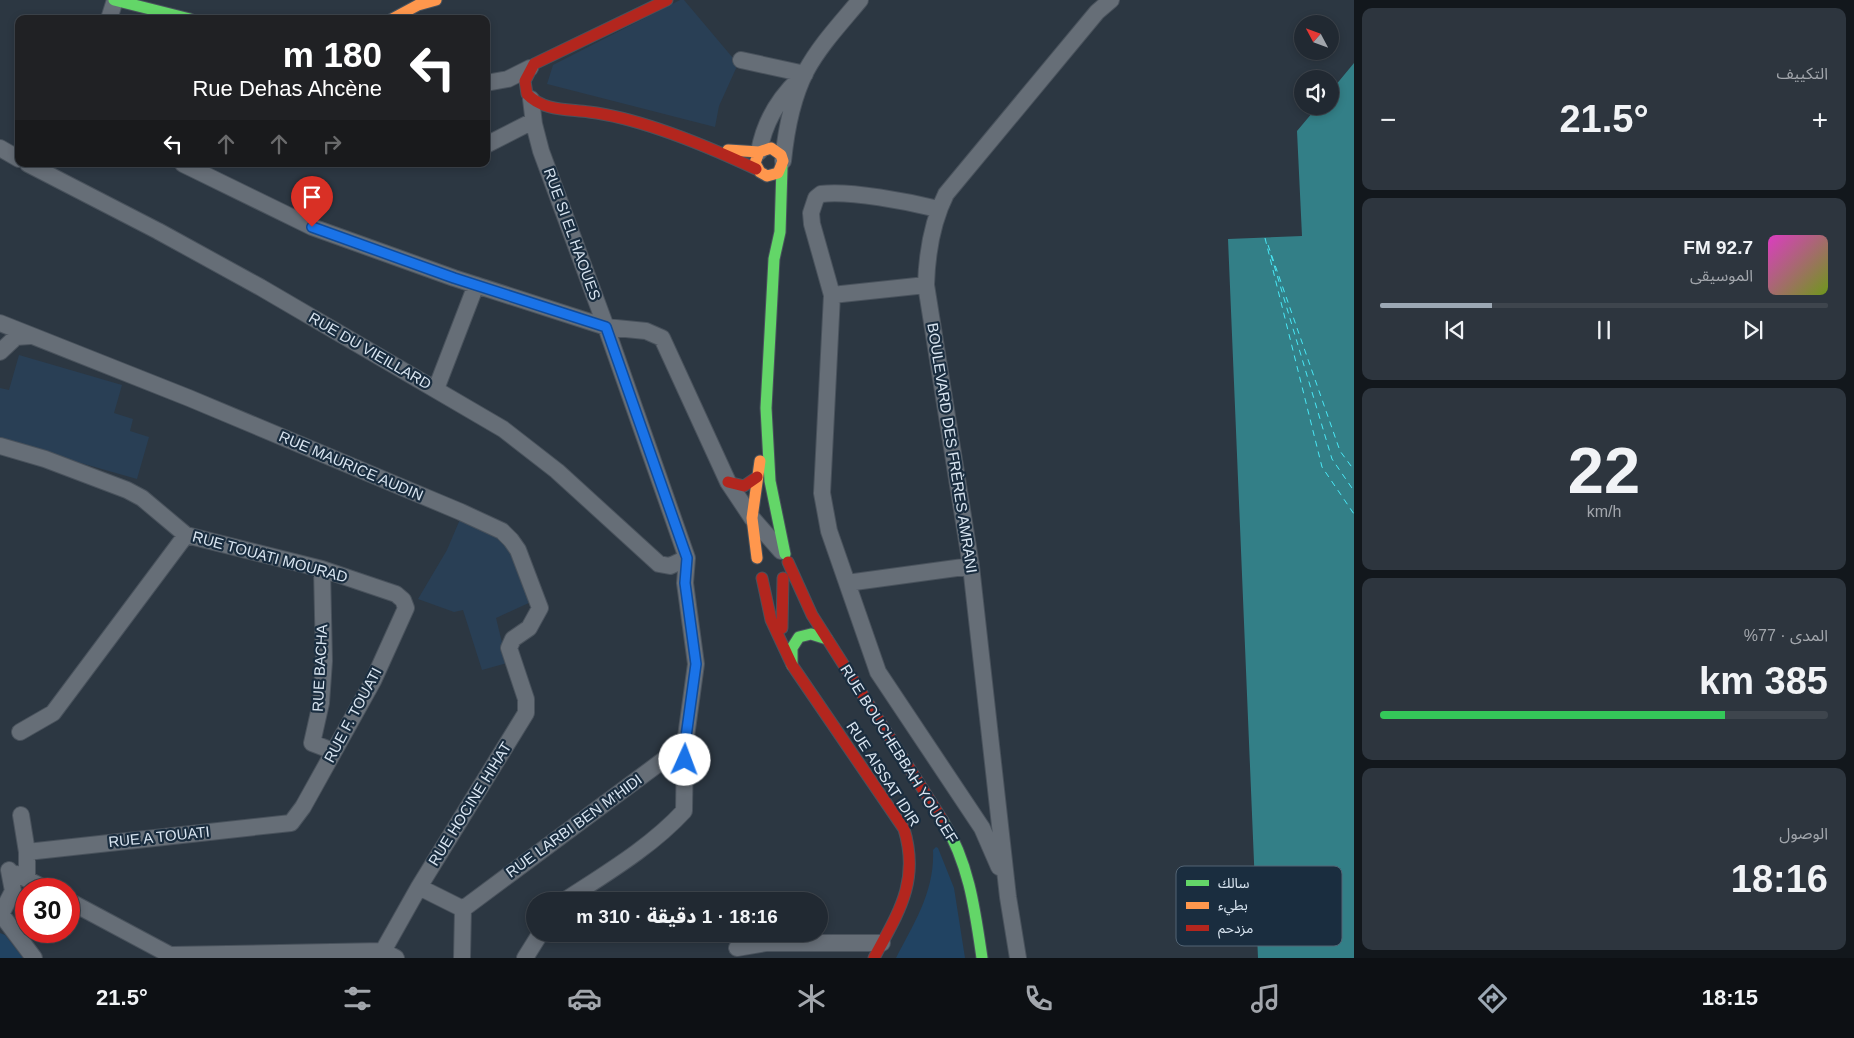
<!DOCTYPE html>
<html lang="ar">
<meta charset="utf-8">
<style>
body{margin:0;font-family:Helvetica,"Noto Sans Arabic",sans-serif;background:#2d353e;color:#f1f3f6;direction:rtl;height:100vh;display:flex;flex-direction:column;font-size:19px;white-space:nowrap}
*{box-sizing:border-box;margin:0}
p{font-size:16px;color:#a2a6ac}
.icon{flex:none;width:28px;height:28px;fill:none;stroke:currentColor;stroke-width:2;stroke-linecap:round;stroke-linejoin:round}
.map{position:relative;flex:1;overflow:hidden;direction:ltr}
.details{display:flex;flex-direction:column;gap:8px;padding:8px;background:#12171c;width:500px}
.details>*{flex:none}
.guide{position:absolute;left:15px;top:15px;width:475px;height:152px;border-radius:10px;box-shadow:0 2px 8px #0003,0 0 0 1px #3e454d;direction:rtl;background:#202124;color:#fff;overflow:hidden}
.needle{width:32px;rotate:311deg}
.controls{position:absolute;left:1294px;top:15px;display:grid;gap:10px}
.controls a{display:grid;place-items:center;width:45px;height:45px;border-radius:50%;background:#212932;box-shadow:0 2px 8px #0003,0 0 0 1px #3e454d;font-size:25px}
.speed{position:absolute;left:15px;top:878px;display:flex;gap:10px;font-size:25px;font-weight:700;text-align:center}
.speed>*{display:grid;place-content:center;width:65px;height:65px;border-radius:50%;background:#212932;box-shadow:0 2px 8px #0003,0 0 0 1px #3e454d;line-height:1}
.speed .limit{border:8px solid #d22;background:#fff;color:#111}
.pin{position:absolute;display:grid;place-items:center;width:42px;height:42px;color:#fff;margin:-51px -21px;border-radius:50% 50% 50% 0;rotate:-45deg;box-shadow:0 0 5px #0007}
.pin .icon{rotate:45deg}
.me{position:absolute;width:55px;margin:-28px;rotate:2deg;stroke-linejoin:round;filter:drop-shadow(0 0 4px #0008)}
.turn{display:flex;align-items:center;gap:18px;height:105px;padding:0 25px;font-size:22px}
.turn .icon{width:65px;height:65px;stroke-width:2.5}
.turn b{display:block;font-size:35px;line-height:42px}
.lanes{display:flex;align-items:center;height:48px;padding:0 25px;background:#0003;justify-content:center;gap:25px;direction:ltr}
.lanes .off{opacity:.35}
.big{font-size:38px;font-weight:800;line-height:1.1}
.details .card{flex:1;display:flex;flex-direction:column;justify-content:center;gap:8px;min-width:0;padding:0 18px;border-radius:10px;background:#2d353e}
.details .dial{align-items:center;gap:0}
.dial b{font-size:65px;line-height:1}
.song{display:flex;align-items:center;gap:15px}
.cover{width:60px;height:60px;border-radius:8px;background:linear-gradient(135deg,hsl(310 70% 55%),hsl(80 70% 35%))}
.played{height:5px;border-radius:2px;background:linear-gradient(90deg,#9ca8b4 25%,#3e454d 25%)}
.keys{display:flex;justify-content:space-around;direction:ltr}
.heat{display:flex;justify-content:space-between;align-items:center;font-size:28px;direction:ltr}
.charge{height:8px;border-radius:4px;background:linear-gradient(90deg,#34c759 77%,#3e454d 0)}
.trip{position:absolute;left:526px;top:892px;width:302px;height:50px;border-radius:25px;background:#212932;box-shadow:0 2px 8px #0003,0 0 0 1px #3e454d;font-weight:800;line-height:50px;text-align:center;direction:rtl}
.tab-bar{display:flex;height:80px;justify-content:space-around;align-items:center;background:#0d1014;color:#a2a6ac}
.tab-bar .icon{width:35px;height:35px}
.tab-bar .on{color:#9ca8b4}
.tab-bar b{font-size:22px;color:#f1f3f6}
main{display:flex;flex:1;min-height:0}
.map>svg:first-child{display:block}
</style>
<main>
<section class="details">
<div class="card"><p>التكييف</p>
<div class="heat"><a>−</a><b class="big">21.5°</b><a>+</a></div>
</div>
<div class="card">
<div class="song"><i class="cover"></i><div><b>92.7 FM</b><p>الموسيقى</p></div></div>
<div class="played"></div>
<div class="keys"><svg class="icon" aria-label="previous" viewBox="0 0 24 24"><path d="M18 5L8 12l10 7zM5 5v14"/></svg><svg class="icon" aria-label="pause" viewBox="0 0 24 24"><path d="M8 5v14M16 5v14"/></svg><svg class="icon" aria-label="next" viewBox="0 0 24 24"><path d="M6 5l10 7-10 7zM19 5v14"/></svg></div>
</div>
<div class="card dial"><b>22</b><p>km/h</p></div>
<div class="card"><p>المدى · 77%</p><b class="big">385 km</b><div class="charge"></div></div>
<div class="card"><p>الوصول</p><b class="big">18:16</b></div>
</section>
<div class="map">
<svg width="1354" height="958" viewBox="0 0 1354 958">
<rect width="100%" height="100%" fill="#2c3742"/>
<path fill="#293f55" d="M680 0H684L738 64 719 106 715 127 547 84 553 65Z
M19 355 122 385 114 413 133 419 130 431 149 437 137 479 0 440V388L9 390Z
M461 517 510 544 533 601 496 618 507 663 482 670 463 610 454 612 418 599 447 550Z"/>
<path fill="#214362" d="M936 847 938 848 954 888 965 958H896C914 923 935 891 933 850Z
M0 933 5 935 23 958H0Z"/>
<path fill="#337f87" d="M1354 63V958H1258L1228 239 1302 236 1297 131 1318 106H1330V92Z"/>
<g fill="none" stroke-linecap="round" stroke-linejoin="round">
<path stroke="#49e8f6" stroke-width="1" stroke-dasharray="6 5" stroke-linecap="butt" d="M1265 238 1322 467 1354 514
M1268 245 1340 451 1354 470
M1271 255 1332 459 1354 491"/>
<defs>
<path id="street" d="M109 19 115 0
M741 60 805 74
M486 83 508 79 530 68
M531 99 534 124 541 151 606 327 687 558 685 583 696 664 685 744 684 811C651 847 605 874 564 901
M486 145 533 121
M0 148 19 159
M759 152C764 123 778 99 799 79
M783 161C786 131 792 98 806 71 820 45 841 23 860 0
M28 164 158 231 260 287 503 429 557 471 659 564 670 566 687 558
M183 164 312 227 454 278 606 327 646 331 662 338 728 482 752 518 781 551
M938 209C910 202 849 190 821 194L816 198 811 213 812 224 832 295 822 493 829 531 878 672 982 828 999 867
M832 295 926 285
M0 323 189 398 461 512 502 531 511 540 518 550 540 608 529 628 513 639 509 648 526 699V713L419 887 383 951 396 958
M0 352 16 337 30 336
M436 389 476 285
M0 446 45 459 127 490 142 498 186 535 322 569 396 594 403 600 406 608 373 681 303 807 291 823 27 852
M322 569 324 661 321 703 312 743 333 751
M847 583 971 566
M20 732 53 713 186 535
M21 815 27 852V878
M9 870 13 891 1 914 34 958
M17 874 46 889
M419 887 463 909 462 958
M69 901 170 955 383 951
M463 909 685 744
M737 948 766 943H882
M525 958 540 934
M1018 958 1008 897 971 566 926 285C927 252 932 222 946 194L1097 12 1111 0"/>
<path id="fast" d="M114 0 190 19
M782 167 780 232 774 259 766 408 770 481 785 554
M792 665V648L799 637 811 634 827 639
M943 821C969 863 975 910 982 958"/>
<path id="slow" d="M392 19 418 5 436 0
M728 150 759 152 771 148 781 155 783 161 778 173 767 176 760 172 755 163 759 152
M757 558 752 518 760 461"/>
<path id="jam" d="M667 0 534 64 525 81 527 94C543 111 567 109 589 112 640 118 709 147 756 169
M728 482 744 486 757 477
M788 562 812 615 943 821
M762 578 771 620 792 665 904 829C920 882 898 913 874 958
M782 628 783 578"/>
</defs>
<use href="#street" stroke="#49525c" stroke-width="18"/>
<use href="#fast" stroke="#49525c" stroke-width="13"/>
<use href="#slow" stroke="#49525c" stroke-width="13"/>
<use href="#jam" stroke="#49525c" stroke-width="13"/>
<use href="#street" stroke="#666e77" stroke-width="16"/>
<use href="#fast" stroke="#63d668" stroke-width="11"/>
<use href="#slow" stroke="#ff974d" stroke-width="11"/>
<use href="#jam" stroke="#b3261e" stroke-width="11"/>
</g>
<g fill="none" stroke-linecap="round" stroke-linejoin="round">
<defs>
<path id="route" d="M312 227 454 278 606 327 687 558 685 583 696 664 685 744V760"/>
</defs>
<use href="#route" stroke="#114b97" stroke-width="12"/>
<use href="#route" stroke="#1a73e8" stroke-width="9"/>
</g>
<g text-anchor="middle" stroke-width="4.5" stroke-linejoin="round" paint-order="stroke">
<g font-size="15" fill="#d9e5f1" stroke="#1a2d3f">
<text transform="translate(572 234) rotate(70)" y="5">RUE SI EL HAOUES</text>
<text transform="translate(370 351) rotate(30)" y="5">RUE DU VIEILLARD</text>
<text transform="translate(952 448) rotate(81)" y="5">BOULEVARD DES FRÈRES AMRANI</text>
<text transform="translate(351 466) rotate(23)" y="5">RUE MAURICE AUDIN</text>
<text transform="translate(270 557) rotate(15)" y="5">RUE TOUATI MOURAD</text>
<text transform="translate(320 668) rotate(-87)" y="5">RUE BACHA</text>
<text transform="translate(353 715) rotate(-62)" y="5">RUE F. TOUATI</text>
<text transform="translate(899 754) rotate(58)" y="5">RUE BOUCHEBBAH YOUCEF</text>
<text transform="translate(883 774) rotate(57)" y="5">RUE AISSAT IDIR</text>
<text transform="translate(470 804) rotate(-58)" y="5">RUE HOCINE HIHAT</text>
<text transform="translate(574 826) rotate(-36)" y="5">RUE LARBI BEN M'HIDI</text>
<text transform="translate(159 837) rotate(-6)" y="5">RUE A TOUATI</text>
</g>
</g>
<rect x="1176" y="866" width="166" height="80" rx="8" fill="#1a2d3f" stroke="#536474" stroke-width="1"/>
<rect x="1186" y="880" width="23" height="6" fill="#63d668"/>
<rect x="1186" y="902" width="23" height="7" fill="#ff974d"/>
<rect x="1186" y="925" width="23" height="6" fill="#b3261e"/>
<g font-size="14" fill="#d9e5f1">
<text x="1218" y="888">سالك</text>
<text x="1218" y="910">بطيء</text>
<text x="1218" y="933">مزدحم</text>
</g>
</svg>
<div class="controls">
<a><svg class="needle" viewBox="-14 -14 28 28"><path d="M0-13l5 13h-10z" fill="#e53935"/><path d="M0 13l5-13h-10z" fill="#a2a6ac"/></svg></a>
<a><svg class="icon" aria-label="sound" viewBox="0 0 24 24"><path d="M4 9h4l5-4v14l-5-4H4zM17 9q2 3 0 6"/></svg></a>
</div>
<div class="speed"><div class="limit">30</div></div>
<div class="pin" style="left:312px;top:227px;background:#d93025"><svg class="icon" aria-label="arrive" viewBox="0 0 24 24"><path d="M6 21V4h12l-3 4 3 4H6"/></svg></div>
<svg class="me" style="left:685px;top:760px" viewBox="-20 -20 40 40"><circle r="19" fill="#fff"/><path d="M0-13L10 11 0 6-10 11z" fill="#1a73e8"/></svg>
<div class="trip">18:16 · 1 دقيقة · 310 m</div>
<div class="guide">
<div class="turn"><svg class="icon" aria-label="left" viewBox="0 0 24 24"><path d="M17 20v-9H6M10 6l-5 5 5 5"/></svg><div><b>180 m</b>Rue Dehas Ahcène</div></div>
<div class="lanes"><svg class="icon" aria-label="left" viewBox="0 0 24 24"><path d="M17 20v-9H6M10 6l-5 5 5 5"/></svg><svg class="icon off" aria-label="ahead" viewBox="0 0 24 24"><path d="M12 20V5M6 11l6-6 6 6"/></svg><svg class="icon off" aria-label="ahead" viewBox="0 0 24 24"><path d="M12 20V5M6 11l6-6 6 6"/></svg><svg class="icon off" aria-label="right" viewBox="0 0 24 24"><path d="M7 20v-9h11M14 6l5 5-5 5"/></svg></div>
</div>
</div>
</main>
<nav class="tab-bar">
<b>18:15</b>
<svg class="icon on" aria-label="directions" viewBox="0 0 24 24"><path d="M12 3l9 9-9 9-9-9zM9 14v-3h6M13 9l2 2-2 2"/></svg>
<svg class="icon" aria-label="music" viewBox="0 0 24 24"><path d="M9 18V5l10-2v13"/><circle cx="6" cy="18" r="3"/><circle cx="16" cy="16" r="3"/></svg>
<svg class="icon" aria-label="phone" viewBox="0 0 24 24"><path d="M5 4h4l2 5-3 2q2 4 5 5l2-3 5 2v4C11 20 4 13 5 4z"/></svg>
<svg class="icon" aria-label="climate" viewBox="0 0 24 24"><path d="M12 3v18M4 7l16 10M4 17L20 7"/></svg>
<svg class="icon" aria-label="car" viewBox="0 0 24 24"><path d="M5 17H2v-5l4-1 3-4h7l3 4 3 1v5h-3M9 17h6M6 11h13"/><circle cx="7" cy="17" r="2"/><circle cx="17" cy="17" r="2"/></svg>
<svg class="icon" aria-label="filters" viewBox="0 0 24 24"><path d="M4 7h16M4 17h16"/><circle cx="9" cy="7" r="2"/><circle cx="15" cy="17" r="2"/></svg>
<b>21.5°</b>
</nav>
